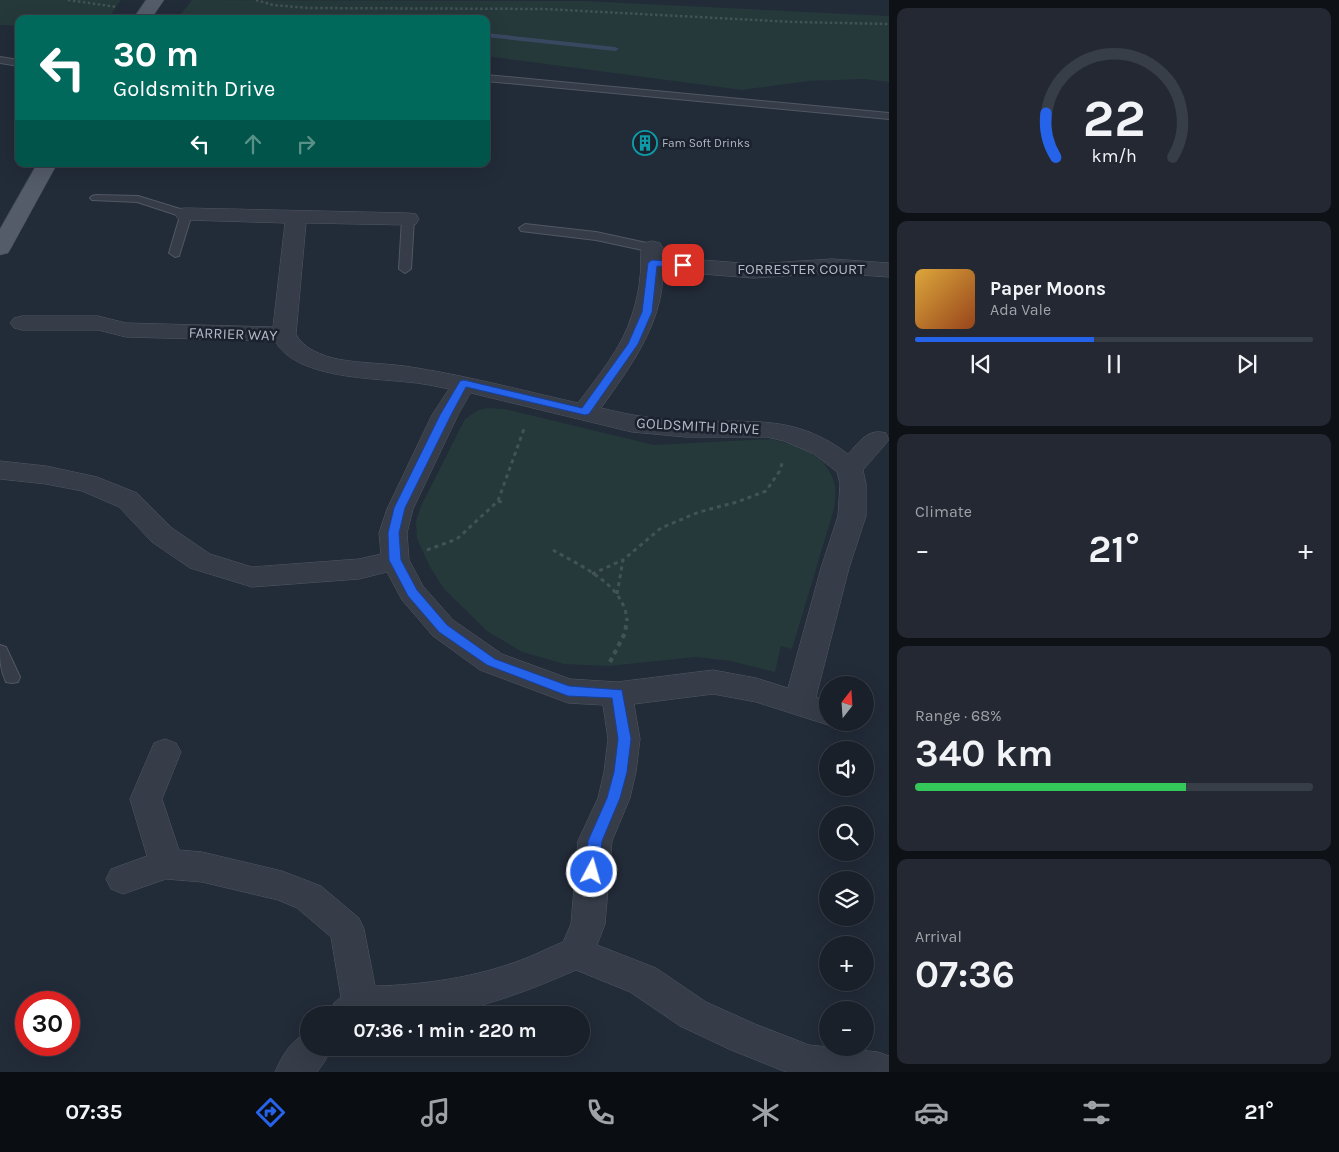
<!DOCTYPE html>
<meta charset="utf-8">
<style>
body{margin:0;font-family:Karla,sans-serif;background:#232832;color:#f1f3f6;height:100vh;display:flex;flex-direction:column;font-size:19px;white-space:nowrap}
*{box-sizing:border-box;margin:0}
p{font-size:16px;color:#9fa3a8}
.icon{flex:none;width:28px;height:28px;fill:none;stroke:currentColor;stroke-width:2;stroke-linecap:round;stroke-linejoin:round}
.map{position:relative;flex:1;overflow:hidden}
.panel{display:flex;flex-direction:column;gap:8px;padding:8px;background:#0e1217;width:450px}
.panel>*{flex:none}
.top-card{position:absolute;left:15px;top:15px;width:475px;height:152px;border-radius:10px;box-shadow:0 5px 20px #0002,0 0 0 1px #383e47;background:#00695c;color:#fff;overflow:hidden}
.needle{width:32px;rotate:17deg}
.controls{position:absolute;left:819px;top:676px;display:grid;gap:10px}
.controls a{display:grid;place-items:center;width:55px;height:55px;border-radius:50%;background:#1a202a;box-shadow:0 5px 20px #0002,0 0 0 1px #383e47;font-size:25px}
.speed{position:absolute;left:15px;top:991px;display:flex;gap:10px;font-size:25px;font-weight:700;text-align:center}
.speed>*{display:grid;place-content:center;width:65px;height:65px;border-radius:50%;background:#1a202a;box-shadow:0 5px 20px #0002,0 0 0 1px #383e47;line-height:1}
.speed .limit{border:8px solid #d22;background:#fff;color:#111}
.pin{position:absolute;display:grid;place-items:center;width:42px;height:42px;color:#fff;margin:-21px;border-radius:10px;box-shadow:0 2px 8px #0006}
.me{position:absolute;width:55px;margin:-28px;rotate:6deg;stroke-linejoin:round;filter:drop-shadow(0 0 4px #0008)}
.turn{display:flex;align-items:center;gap:18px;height:105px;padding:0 15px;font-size:22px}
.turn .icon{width:65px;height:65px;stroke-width:2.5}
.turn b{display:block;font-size:35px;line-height:42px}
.lanes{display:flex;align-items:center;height:48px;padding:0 15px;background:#0003;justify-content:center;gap:25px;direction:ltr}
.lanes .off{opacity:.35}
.big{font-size:38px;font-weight:700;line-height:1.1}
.panel .widget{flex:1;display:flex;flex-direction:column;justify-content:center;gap:8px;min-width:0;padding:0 18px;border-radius:10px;background:#232832}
.panel .dial{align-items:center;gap:0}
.dial svg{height:130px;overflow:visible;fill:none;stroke:#383e47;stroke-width:7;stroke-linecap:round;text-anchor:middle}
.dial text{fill:#f1f3f6;stroke:none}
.song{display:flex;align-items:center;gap:15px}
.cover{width:60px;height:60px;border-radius:8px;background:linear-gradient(135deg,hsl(40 70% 55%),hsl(20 70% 35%))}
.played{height:5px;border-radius:2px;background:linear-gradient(90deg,#2563eb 45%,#383e47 45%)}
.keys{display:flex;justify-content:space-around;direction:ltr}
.heat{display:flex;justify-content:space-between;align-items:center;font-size:28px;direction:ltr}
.charge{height:8px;border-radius:4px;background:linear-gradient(90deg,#34c759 68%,#383e47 0)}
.trip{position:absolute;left:300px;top:1006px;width:290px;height:50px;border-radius:25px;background:#1a202a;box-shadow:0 5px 20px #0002,0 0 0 1px #383e47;font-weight:700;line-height:50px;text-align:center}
.dock{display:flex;height:80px;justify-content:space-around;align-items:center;background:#0a0d11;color:#9fa3a8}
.dock .icon{width:35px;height:35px}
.dock .on{color:#2563eb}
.dock b{font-size:22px;color:#f1f3f6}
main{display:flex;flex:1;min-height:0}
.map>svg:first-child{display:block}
</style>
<main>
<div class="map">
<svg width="889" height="1072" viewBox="0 0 889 1072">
<rect width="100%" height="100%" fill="#222b38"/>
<path fill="#25383a" d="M0 0H121L108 19H19V26L0 25Z
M192 0 585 1 889 16V82L864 79 809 81 742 90 486 56V19H177Z
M487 408 505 409 654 445 771 439C798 445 829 455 835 486 836 493 835 502 834 509L792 649 781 646 775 672 730 661 696 657 609 666 564 664 522 652 487 631 444 589 430 567 417 539 416 521 421 506 465 419 478 410Z"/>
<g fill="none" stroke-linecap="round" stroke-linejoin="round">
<path fill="#394861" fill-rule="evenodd" d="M486 33 615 47 619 49 615 51 486 37Z"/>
<defs>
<path id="service" d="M0 57 19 60V66L0 63Z
M486 75 889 113V119L486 81Z
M96 195 138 196 190 212 192 214 179 256 175 257 169 253 180 216 137 202 92 200 90 198 92 196Z
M408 215 414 219 411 269 405 273 399 269 402 219Z
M525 224 596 232 656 245 658 248 652 252 596 240 521 231 519 228Z
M0 645 6 647 20 677 18 682 12 683 6 682C0 669 0 659 0 645Z"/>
<path id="minor" d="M186 208 408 213 416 214 419 219 416 224 408 225 306 223 296 334C302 348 323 356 337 359 363 364 391 363 417 368 472 377 525 391 578 403 598 376 622 348 632 315 636 302 639 290 640 277 642 266 638 252 644 243L652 241 660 243 663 248V257L754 264 832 259 889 263V277L832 273 754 278 663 271C663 324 630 367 601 408 629 415 658 420 687 421 750 423 794 413 848 454 860 441 868 428 886 433L889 440 863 470 866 484V516L849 568 816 697 828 701V722H836L828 725 756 702 713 694 634 704 640 739 636 772 630 798 612 841 605 924 597 945 656 968 706 1002 755 1024 809 1045 878 1052 889 1056V1072H786L731 1050 680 1026 630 992 576 970C530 990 482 1009 432 1015 398 1018 362 1015 329 1015L334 1003 341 997 331 937 297 908 278 900 202 882 166 879 123 894 111 889 106 879 111 869 147 856 130 799 154 743 165 739 176 743 181 752 162 799 179 850 202 852 282 871 321 886 359 918 364 929 375 986C424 985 477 977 524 959 537 954 550 947 563 942L571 924 578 841 598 798 604 772 608 739 603 705 568 703 480 670 433 636 402 600 387 572 359 579 252 587 190 568 152 542 119 507 82 491 46 484 0 479V461L46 466 97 477 137 493 172 528 210 554 252 567 359 559 381 554 379 533 387 509 432 415 449 389C435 386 421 383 407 382 370 378 295 378 275 341L126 337 98 330H22L14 328 10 323 14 318 22 316H98L126 323 273 327 285 223 186 220 178 219 175 214 178 209ZM471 393 632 432 686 437H767L784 441 814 454 837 472 840 484 838 516 821 568 788 688 756 678 713 670 617 682 570 679 502 654 453 620 423 586 409 560 407 533 413 509 458 415Z
M309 1032V1048H331L325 1061 317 1072H275C282 1056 292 1038 309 1032Z"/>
<path id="primary" d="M146 0H164L151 19H133Z
M37 164H57L11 248 8 253 0 255V229Z"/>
</defs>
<use href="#service" stroke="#515863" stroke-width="2"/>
<use href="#minor" stroke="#515863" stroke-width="1"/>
<use href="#primary" stroke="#3f4652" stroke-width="1"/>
<path stroke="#425356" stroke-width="2.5" stroke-dasharray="2.5 2.5" stroke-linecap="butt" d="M68 0 117 7
M256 0 273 5 308 8 544 9 794 22 889 24"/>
<path stroke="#425356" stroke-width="3" stroke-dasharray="4 4" stroke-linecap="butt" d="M498 501 505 503
M427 550 457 539 498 501 525 426
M553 550C580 566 625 584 627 621
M592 574 623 560
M617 594 623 560 661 528 699 512 737 502 766 491 779 472 783 461"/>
<path stroke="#425356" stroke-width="4" stroke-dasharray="4.5 4.5" stroke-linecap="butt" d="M610 662 625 633 627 619"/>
<use href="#service" fill="#363d49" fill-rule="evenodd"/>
<use href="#minor" fill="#363d49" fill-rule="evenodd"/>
<use href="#primary" fill="#545c69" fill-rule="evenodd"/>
</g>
<path fill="#2563eb" stroke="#184099" d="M652 260 683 262 687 265 683 268 657 266 652 312 638 344 589 414 585 415 466 387 451 415 405 508 399 533 401 560 417 590 447 625 495 659 569 686 622 690 631 739 627 772 620 798 602 841 599 872 597 876 592 878 587 876 585 872 588 841 607 798 614 772 618 739 612 698 568 696 487 665 439 632 408 596 389 560 388 533 394 508 440 415 460 381 464 380 582 408 628 344 642 312 648 263Z"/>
<defs>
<symbol id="building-ring" viewBox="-11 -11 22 22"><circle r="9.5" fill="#1b222d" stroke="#0f9aa8" stroke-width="1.5"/><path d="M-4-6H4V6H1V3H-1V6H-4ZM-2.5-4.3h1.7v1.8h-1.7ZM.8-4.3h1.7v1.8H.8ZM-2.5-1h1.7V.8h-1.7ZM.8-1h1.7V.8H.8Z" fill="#0f9aa8"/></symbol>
</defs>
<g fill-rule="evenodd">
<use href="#building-ring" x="631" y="129" width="28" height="28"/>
</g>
<g text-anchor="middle" stroke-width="5" stroke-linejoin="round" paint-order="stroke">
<g font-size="12" fill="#b1b8c5" stroke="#1b222d" text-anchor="start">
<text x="662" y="147">Fam Soft Drinks</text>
</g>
<g font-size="15" fill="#b1b8c5" stroke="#1b222d">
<text x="801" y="274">FORRESTER COURT</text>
<text transform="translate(233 334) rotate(2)" y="5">FARRIER WAY</text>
<text transform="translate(698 426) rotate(3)" y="5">GOLDSMITH DRIVE</text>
</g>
</g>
</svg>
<div class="controls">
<a><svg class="needle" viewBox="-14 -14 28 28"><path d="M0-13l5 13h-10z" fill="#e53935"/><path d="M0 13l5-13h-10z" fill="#9fa3a8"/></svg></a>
<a><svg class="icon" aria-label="sound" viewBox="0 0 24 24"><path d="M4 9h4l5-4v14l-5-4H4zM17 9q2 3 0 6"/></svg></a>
<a><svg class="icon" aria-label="search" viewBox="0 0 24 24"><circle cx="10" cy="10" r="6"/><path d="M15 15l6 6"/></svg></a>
<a><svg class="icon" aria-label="layers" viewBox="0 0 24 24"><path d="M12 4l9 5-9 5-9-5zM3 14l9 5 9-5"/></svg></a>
<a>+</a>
<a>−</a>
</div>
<div class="speed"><div class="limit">30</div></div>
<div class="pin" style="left:683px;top:265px;background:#d93025"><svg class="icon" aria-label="arrive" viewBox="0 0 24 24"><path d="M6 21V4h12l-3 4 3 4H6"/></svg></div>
<svg class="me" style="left:592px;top:872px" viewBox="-20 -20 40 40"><circle r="17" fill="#2563eb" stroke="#fff" stroke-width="3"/><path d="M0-11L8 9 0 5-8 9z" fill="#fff"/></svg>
<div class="trip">07:36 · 1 min · 220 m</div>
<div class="top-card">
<div class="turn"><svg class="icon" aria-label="left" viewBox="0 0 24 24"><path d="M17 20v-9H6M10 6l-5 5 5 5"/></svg><div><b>30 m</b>Goldsmith Drive</div></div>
<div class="lanes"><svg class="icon" aria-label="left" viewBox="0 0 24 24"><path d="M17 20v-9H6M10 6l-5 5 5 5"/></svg><svg class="icon off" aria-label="ahead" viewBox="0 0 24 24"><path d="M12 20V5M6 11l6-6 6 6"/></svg><svg class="icon off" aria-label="right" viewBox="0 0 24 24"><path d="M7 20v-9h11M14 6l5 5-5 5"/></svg></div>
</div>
</div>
<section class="panel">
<div class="widget dial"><svg viewBox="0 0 100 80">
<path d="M14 69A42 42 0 1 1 86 69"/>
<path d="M14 69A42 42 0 0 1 8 42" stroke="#2563eb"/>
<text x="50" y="56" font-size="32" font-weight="700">22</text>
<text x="50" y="72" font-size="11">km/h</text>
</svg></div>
<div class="widget">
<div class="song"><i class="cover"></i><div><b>Paper Moons</b><p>Ada Vale</p></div></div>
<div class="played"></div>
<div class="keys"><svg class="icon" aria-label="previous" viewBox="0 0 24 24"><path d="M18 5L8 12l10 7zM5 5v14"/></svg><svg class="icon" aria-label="pause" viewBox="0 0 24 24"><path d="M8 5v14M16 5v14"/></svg><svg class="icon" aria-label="next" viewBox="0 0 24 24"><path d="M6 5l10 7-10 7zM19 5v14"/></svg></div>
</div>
<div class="widget"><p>Climate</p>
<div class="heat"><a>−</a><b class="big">21°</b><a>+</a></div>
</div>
<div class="widget"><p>Range · 68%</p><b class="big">340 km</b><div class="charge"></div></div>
<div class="widget"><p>Arrival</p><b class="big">07:36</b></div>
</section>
</main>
<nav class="dock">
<b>07:35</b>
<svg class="icon on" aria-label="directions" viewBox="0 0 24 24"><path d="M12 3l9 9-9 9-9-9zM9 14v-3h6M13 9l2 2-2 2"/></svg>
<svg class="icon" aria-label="music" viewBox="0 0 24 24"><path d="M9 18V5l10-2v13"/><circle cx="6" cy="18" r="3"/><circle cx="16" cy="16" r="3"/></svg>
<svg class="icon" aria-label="phone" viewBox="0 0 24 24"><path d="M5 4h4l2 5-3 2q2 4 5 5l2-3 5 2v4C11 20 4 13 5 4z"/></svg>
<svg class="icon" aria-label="climate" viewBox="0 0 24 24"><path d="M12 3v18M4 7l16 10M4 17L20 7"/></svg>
<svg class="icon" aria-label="car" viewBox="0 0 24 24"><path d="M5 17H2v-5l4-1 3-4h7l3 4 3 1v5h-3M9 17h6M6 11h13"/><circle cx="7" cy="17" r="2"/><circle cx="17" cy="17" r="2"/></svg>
<svg class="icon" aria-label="filters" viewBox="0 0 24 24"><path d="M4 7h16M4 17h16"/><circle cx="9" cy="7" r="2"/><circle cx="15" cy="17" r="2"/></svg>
<b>21°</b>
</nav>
